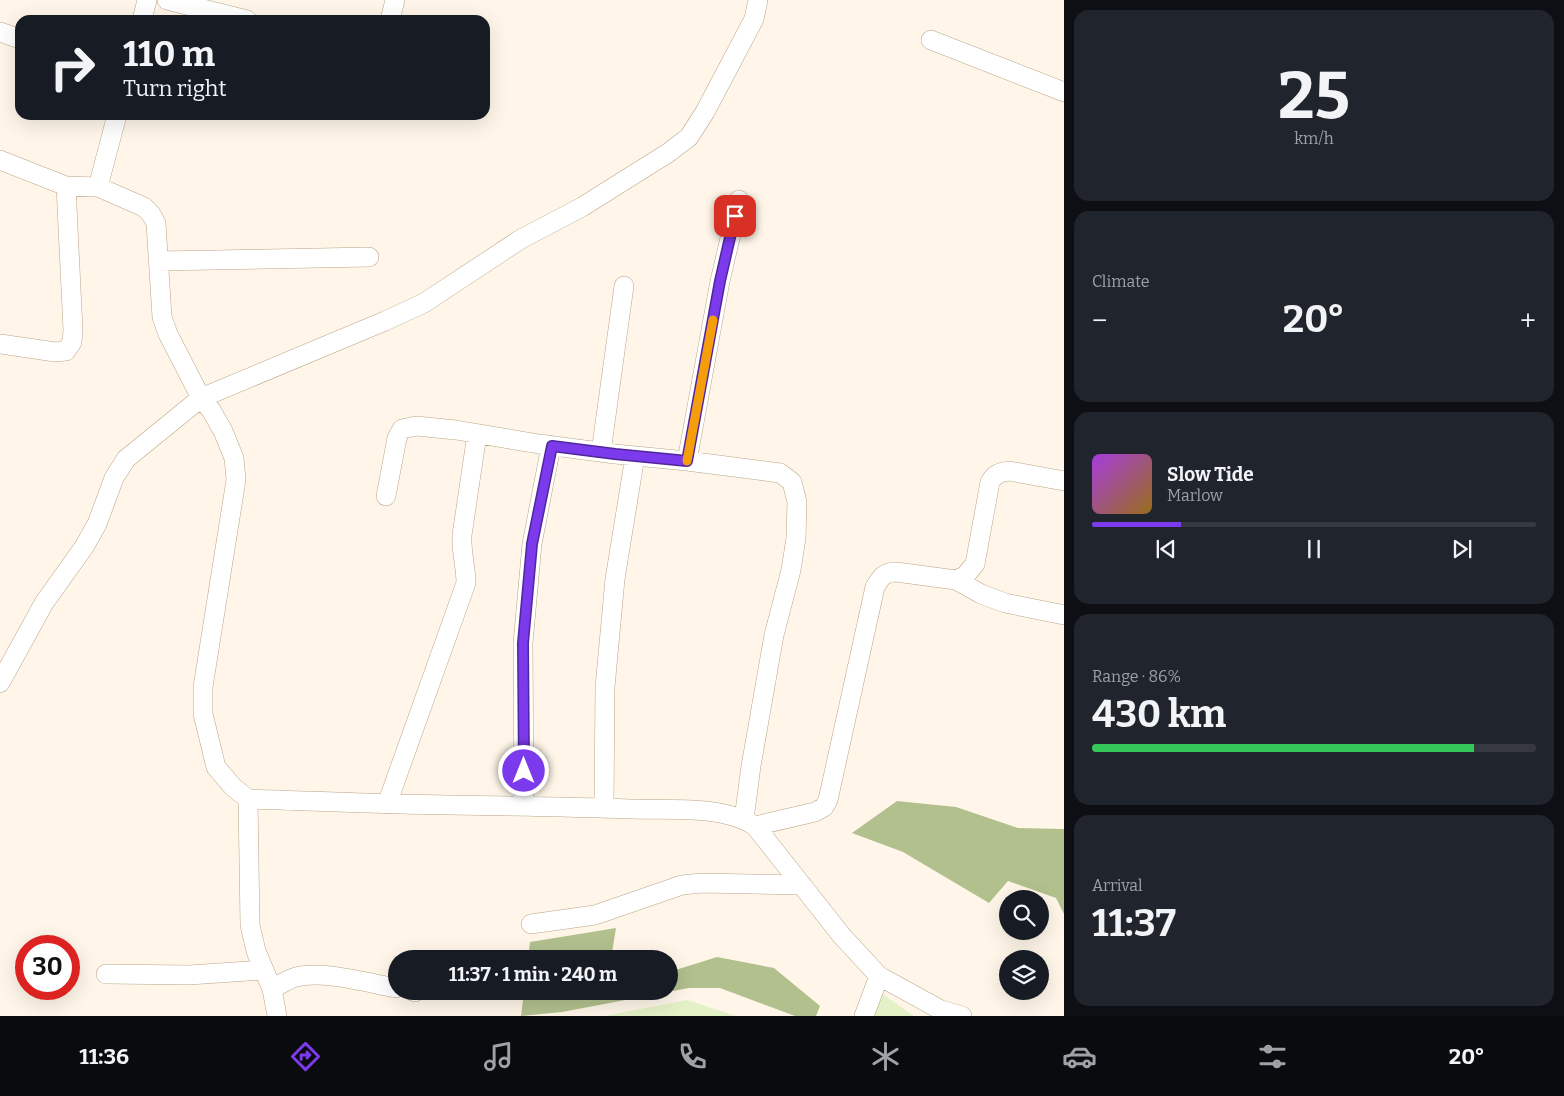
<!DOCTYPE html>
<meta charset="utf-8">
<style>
body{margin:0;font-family:Bitter,serif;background:#20242c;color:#f1f3f6;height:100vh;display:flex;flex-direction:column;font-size:19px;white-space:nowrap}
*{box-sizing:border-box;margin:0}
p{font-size:16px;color:#9ea1a6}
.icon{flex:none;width:28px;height:28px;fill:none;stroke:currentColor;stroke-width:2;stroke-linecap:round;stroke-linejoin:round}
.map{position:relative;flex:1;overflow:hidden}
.details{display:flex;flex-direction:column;gap:10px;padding:10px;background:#0d0f14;width:500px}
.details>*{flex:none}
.banner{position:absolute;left:15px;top:15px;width:475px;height:105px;border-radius:15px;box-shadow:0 5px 20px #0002;background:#171b24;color:#f1f3f6;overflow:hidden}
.controls{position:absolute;left:999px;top:890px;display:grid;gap:10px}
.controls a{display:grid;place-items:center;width:50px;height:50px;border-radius:50%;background:#171b24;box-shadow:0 5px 20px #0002;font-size:25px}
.speed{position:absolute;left:15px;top:935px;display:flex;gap:10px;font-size:25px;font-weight:700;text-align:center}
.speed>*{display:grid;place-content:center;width:65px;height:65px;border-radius:50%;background:#171b24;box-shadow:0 5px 20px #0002;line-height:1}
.speed .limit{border:8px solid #d22;background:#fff;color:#111}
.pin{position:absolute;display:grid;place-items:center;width:42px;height:42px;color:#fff;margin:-21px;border-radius:10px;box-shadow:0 2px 8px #0006}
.me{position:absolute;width:55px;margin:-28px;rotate:0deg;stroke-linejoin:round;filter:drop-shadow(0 0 4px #0008)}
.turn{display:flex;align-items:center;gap:18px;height:105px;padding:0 25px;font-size:22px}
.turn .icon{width:65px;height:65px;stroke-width:2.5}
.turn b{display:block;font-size:35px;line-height:42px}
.big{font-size:38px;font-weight:700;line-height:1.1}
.details .tile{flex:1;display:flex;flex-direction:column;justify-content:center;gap:8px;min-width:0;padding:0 18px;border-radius:15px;background:#20242c}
.details .dial{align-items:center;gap:0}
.dial b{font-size:65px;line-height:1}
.song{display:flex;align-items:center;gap:15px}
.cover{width:60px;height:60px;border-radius:8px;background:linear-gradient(135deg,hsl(280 70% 55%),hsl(40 70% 35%))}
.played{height:5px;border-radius:2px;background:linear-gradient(90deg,#7c3aed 20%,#363941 20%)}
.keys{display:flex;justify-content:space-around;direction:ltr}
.heat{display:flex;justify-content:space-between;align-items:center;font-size:28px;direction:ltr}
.charge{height:8px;border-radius:4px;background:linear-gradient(90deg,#34c759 86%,#363941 0)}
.trip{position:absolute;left:388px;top:950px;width:290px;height:50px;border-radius:25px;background:#171b24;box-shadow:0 5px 20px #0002;font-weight:700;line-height:50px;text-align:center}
.menu{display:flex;height:80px;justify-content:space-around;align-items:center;background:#090b0e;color:#9ea1a6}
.menu .icon{width:35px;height:35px}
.menu .selected{color:#7c3aed}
.menu b{font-size:22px;color:#f1f3f6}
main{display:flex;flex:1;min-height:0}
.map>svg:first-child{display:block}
</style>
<main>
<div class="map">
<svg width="1064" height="1016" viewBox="0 0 1064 1016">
<rect width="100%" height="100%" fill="#fff6e9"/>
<path fill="#e4f1c7" d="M881 993 914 1016H873Z
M687 1000 736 1016H604Z"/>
<path fill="#b1c08d" d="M897 801 956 807 1018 828 1064 829V914L1056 898 1008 881 989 903 903 852 852 833Z
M616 928 611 959H528L530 942Z
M717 957 774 968 820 1006 816 1016H795L720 988H689L562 1012 521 1016 524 991H669V972Z"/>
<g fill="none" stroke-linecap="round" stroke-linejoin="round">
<defs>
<path id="minor" d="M167 0 247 20
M142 20 147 0
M390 20 395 0
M0 32 20 39
M931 40 1064 92
M0 160 66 186 98 187 144 207 151 214 156 223 162 317 168 334 201 398 211 410 223 431 234 458 236 480 203 687V714L216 767 233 787 248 799C315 801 381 804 448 805 509 806 569 807 630 809 668 810 723 805 755 826L842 936 879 976 941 1010 962 1016
M98 187 117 115
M158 261 369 257
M0 344 55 352 66 351 72 342 73 330 66 186
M601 452 624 286
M687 461 720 281 739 200
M386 496 397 438 402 429 416 426 456 430 539 444 615 454 687 461 780 473 792 482 797 502 796 538 791 570 774 635 751 766 744 819
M956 580 981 594 1005 603 1064 615
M0 683 44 603 84 547 97 524 114 478 126 459 201 398 385 321 424 303 521 239 582 207 668 153 689 137 705 112 754 19 758 0
M248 799 250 925 256 951 272 989 277 1016
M387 804 466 583C466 567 461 552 462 535L477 434
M524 806 523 643 532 544 551 446
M604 808 605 687 615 579 635 456
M755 826 815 812 824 807 828 800 875 587C881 577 884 572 896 572L956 580 965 576 975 564 990 482C995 474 1000 472 1009 471L1064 481
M531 924 595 915 682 885 702 883 802 885
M106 974 189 975 264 970
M272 989C280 985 288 979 296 977 323 970 368 983 396 988
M413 991 415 992
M864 1016 879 976"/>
</defs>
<use href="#minor" stroke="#b9a585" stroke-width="20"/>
<use href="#minor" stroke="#fff" stroke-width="19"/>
</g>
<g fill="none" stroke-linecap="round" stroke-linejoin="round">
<defs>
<path id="route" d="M524 771 523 643 532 544 552 446 615 454 687 461 720 281 735 216"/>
</defs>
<use href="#route" stroke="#51269a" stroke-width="12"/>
<use href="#route" stroke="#7c3aed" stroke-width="9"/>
<path stroke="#f59e0b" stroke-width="9" d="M687 461 713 320"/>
</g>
</svg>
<div class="controls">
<a><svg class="icon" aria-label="search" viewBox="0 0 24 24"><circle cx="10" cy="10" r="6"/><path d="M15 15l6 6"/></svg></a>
<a><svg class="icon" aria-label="layers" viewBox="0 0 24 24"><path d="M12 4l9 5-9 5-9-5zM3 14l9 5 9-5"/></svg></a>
</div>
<div class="speed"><div class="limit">30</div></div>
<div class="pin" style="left:735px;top:216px;background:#d93025"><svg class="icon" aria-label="arrive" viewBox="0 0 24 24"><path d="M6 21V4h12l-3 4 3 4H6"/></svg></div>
<svg class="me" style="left:524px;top:771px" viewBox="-20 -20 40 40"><circle r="17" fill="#7c3aed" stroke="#fff" stroke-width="3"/><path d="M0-11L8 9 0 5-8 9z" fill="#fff"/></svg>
<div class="trip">11:37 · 1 min · 240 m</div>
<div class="banner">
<div class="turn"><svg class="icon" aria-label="right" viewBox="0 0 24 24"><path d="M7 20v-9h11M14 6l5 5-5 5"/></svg><div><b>110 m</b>Turn right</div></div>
</div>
</div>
<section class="details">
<div class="tile dial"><b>25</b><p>km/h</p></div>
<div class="tile"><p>Climate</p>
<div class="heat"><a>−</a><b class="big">20°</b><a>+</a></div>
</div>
<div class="tile">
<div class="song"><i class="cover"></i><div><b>Slow Tide</b><p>Marlow</p></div></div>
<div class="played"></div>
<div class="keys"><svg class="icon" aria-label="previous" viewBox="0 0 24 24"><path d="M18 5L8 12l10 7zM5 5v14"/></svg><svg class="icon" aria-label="pause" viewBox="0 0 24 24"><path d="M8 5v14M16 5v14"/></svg><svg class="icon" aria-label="next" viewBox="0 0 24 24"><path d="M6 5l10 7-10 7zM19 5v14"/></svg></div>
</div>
<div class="tile"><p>Range · 86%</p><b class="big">430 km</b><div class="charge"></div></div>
<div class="tile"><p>Arrival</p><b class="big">11:37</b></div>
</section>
</main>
<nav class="menu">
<b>11:36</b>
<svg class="icon selected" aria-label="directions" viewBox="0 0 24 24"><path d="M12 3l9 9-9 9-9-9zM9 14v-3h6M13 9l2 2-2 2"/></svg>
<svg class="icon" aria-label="music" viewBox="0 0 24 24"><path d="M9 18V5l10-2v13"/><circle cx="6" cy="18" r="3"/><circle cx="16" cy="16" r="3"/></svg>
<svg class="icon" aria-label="phone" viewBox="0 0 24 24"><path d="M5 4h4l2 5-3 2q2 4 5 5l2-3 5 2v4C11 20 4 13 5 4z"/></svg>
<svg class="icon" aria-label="climate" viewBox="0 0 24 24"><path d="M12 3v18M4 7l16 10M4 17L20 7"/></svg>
<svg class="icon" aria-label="car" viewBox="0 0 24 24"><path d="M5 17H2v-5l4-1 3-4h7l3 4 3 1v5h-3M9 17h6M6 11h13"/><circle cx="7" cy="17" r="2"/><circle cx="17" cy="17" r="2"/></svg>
<svg class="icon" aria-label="filters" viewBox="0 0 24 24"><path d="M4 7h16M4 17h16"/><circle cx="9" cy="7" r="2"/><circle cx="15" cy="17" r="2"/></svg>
<b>20°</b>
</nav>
